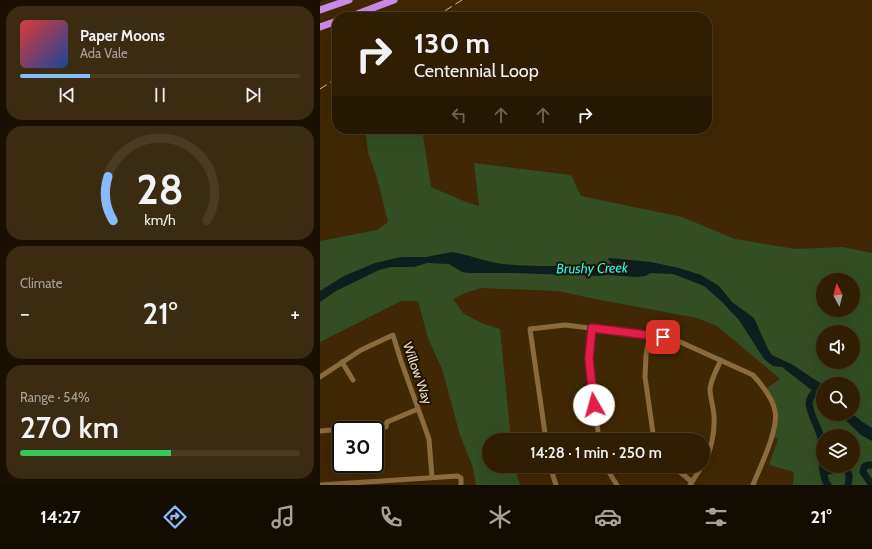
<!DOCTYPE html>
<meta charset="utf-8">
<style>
body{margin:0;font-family:Cabin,sans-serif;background:#3b2b11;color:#f1f3f6;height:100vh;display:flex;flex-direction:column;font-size:15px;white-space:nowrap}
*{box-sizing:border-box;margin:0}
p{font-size:13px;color:#a7a299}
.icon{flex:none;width:22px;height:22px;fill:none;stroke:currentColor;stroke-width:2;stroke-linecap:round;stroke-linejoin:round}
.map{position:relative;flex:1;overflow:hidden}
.side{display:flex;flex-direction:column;gap:6px;padding:6px;background:#1a1001;width:320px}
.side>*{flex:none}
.top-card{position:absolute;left:12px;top:12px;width:380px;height:122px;border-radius:16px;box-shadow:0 4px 16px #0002,0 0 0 1px #4a3c24;background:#2f1e02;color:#f1f3f6;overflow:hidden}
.needle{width:26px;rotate:353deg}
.controls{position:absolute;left:496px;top:273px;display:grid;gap:8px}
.controls a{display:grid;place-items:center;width:44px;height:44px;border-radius:50%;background:#2f1e02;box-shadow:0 4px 16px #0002,0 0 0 1px #4a3c24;font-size:20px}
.speed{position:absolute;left:12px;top:421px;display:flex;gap:8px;font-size:20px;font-weight:700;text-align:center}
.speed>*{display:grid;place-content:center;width:52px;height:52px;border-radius:50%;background:#2f1e02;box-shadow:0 4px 16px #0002,0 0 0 1px #4a3c24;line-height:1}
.speed .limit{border:2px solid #111;border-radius:6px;background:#fff;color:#111}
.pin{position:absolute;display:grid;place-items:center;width:34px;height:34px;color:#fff;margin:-17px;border-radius:8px;box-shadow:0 2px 6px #0006}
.me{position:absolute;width:44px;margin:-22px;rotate:353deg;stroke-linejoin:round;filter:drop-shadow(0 0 3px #0008)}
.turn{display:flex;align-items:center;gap:14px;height:84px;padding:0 16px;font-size:18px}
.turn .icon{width:52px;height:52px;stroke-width:2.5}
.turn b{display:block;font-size:28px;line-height:34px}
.lanes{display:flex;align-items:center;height:38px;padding:0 16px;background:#0003;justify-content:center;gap:20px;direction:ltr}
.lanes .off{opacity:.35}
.big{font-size:30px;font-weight:600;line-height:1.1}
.side .card{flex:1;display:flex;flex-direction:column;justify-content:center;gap:6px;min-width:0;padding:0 14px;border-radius:16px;background:#3b2b11}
.side .dial{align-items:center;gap:0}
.dial svg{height:104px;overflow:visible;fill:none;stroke:#4a3c24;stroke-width:7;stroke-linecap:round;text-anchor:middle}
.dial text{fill:#f1f3f6;stroke:none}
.song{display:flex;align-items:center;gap:12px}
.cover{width:48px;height:48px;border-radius:6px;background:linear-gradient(135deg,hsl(0 70% 55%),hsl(220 70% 35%))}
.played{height:4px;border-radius:2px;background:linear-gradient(90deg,#87bbfb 25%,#4a3c24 25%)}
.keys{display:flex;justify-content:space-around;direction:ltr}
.heat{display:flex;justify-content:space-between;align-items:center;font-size:22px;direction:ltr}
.charge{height:6px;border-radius:3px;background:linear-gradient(90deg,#34c759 54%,#4a3c24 0)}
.trip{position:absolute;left:162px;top:433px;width:228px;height:40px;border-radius:20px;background:#2f1e02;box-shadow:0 4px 16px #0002,0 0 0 1px #4a3c24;font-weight:600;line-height:40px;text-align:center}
.dock{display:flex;height:64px;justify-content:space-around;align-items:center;background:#130c01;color:#a7a299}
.dock .icon{width:28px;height:28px}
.dock .on{color:#87bbfb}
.dock b{font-size:18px;color:#f1f3f6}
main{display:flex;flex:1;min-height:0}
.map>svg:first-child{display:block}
</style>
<main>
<section class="side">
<div class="card">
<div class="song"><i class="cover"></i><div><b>Paper Moons</b><p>Ada Vale</p></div></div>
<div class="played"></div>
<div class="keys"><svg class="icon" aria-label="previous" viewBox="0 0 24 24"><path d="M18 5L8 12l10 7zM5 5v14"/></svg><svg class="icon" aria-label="pause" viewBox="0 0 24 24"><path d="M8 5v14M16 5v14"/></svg><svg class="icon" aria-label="next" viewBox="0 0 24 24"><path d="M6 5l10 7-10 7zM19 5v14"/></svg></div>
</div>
<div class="card dial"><svg viewBox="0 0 100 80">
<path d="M14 69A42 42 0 1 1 86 69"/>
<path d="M14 69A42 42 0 0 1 10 35" stroke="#87bbfb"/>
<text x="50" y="56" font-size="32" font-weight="700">28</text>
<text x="50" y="72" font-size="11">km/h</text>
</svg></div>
<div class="card"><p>Climate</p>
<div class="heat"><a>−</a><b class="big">21°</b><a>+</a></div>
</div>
<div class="card"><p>Range · 54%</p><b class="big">270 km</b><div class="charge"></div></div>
</section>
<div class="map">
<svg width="552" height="485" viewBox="0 0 552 485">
<rect width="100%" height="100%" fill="#3f2803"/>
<path fill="#334e22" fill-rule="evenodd" d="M45 129H102L111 187 146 202 159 206 154 163 251 175 261 196 362 217 415 239 475 249 523 247 552 253V485H473L474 472 449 465 458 439 454 437C460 414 460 409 447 388L460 379 397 326 377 318 270 298 238 291 161 288 145 293 133 299 144 314 164 324 180 329 191 440H169V466H194L200 485H156L153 468 140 435 122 369 108 338 98 301H81L0 342V241L57 230 68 222 57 178 48 152ZM503 280H533V310H503ZM503 332H533V362H503ZM503 384H533V414H503ZM503 436H533V466H503Z"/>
<path fill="#0c1e1d" d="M132 252C149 255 167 262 183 264 218 267 253 266 288 265L292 264 288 259 289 258 331 262 359 268 381 275 399 286 412 302 434 318 448 349 452 355 473 365 503 385V399L462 367 453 366 444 359 419 320 402 302 384 286 353 274 331 273 325 276 316 277 288 275 280 276 194 273H148L142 272 129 264 107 263 94 267H71L59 270 16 291 0 302V291L24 276 55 263 81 257H106Z
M519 414H533L541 421 552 428V441L541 435Z"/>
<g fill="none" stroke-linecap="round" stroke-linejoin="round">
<path stroke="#0c1e1d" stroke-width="1" d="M0 1 3 0"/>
<path stroke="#0c1e1d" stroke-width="7" d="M499 388C495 392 489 397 489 403 490 416 499 427 501 439 503 451 500 476 508 485
M522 466C530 472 530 476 528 485
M504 472 512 470 514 466
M552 485 543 472 544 467 548 465H552"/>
<path stroke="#8b6b3d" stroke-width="5" d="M272 328 269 359 279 440
M330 334 326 355 325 377 334 440
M22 362 33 380
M0 377 41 350 73 335 81 361 109 439 112 477
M66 427 67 422 98 409
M0 431 11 430
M226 440 210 329 245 325 343 337 358 341 433 375C442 385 453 398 455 411 459 429 440 467 433 485
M250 440 278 436
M383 465C391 452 395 432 394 417 394 408 390 398 390 389 391 379 397 369 401 360
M230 466 236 485
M285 466 297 485
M353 466 372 482
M0 485 138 476 141 478V485
M370 485 382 466"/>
<path stroke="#ca8ae8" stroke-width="7" d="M0 10 29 0
M29 17 74 0
M0 27 17 21"/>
<path stroke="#d1bea4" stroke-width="1" stroke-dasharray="8 4" stroke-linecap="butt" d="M115 17 142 0
M0 89 17 78"/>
</g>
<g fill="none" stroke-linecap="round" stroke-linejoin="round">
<defs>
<path id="route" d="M274 405 269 359 272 328 343 337"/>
</defs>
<use href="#route" stroke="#92132f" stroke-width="10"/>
<use href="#route" stroke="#e11d48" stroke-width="7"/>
</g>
<g text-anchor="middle" stroke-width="4" stroke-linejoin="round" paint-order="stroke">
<g font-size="13" fill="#f0dec6" stroke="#1f1302">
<text transform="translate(98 373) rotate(71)" y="5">Willow Way</text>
</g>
<g font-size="14" font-style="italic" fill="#26f3f3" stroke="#1f1302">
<text transform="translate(272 268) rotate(-1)" y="5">Brushy Creek</text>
</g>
</g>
</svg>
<div class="controls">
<a><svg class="needle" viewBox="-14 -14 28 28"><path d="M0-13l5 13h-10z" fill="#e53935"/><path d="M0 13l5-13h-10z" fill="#a7a299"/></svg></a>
<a><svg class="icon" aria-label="sound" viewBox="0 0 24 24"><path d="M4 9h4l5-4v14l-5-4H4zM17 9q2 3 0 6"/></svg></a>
<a><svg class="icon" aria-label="search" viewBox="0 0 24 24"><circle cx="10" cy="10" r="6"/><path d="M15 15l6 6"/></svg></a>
<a><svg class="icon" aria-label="layers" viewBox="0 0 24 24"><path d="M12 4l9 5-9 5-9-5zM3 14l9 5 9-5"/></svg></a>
</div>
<div class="speed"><div class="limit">30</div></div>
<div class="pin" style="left:343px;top:337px;background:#d93025"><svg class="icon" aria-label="arrive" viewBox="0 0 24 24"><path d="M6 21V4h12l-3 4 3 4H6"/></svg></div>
<svg class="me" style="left:274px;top:405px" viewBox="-20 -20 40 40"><circle r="19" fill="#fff"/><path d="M0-13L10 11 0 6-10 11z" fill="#e11d48"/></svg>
<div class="trip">14:28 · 1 min · 250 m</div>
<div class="top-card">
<div class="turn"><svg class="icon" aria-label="right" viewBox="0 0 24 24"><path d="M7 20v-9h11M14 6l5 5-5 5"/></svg><div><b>130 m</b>Centennial Loop</div></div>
<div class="lanes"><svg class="icon off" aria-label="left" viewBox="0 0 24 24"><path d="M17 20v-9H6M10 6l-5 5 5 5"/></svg><svg class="icon off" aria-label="ahead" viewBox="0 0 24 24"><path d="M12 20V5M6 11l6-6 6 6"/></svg><svg class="icon off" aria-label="ahead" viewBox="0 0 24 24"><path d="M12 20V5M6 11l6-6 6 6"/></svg><svg class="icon" aria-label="right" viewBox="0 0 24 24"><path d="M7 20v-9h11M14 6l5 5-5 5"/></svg></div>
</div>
</div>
</main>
<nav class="dock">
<b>14:27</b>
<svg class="icon on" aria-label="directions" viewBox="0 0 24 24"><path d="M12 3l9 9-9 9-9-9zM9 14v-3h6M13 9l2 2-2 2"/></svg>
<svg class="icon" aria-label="music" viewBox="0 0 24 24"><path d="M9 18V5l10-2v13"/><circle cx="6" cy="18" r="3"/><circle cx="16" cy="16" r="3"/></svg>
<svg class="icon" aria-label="phone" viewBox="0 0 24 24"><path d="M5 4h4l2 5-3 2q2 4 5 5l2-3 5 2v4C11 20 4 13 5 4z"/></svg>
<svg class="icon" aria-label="climate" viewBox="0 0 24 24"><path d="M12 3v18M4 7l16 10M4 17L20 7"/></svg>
<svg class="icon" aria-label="car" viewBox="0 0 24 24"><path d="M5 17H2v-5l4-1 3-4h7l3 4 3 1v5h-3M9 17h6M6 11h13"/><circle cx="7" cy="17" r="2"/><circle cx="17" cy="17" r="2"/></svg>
<svg class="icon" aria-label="filters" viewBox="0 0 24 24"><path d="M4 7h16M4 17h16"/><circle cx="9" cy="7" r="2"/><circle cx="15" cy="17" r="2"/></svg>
<b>21°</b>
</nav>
